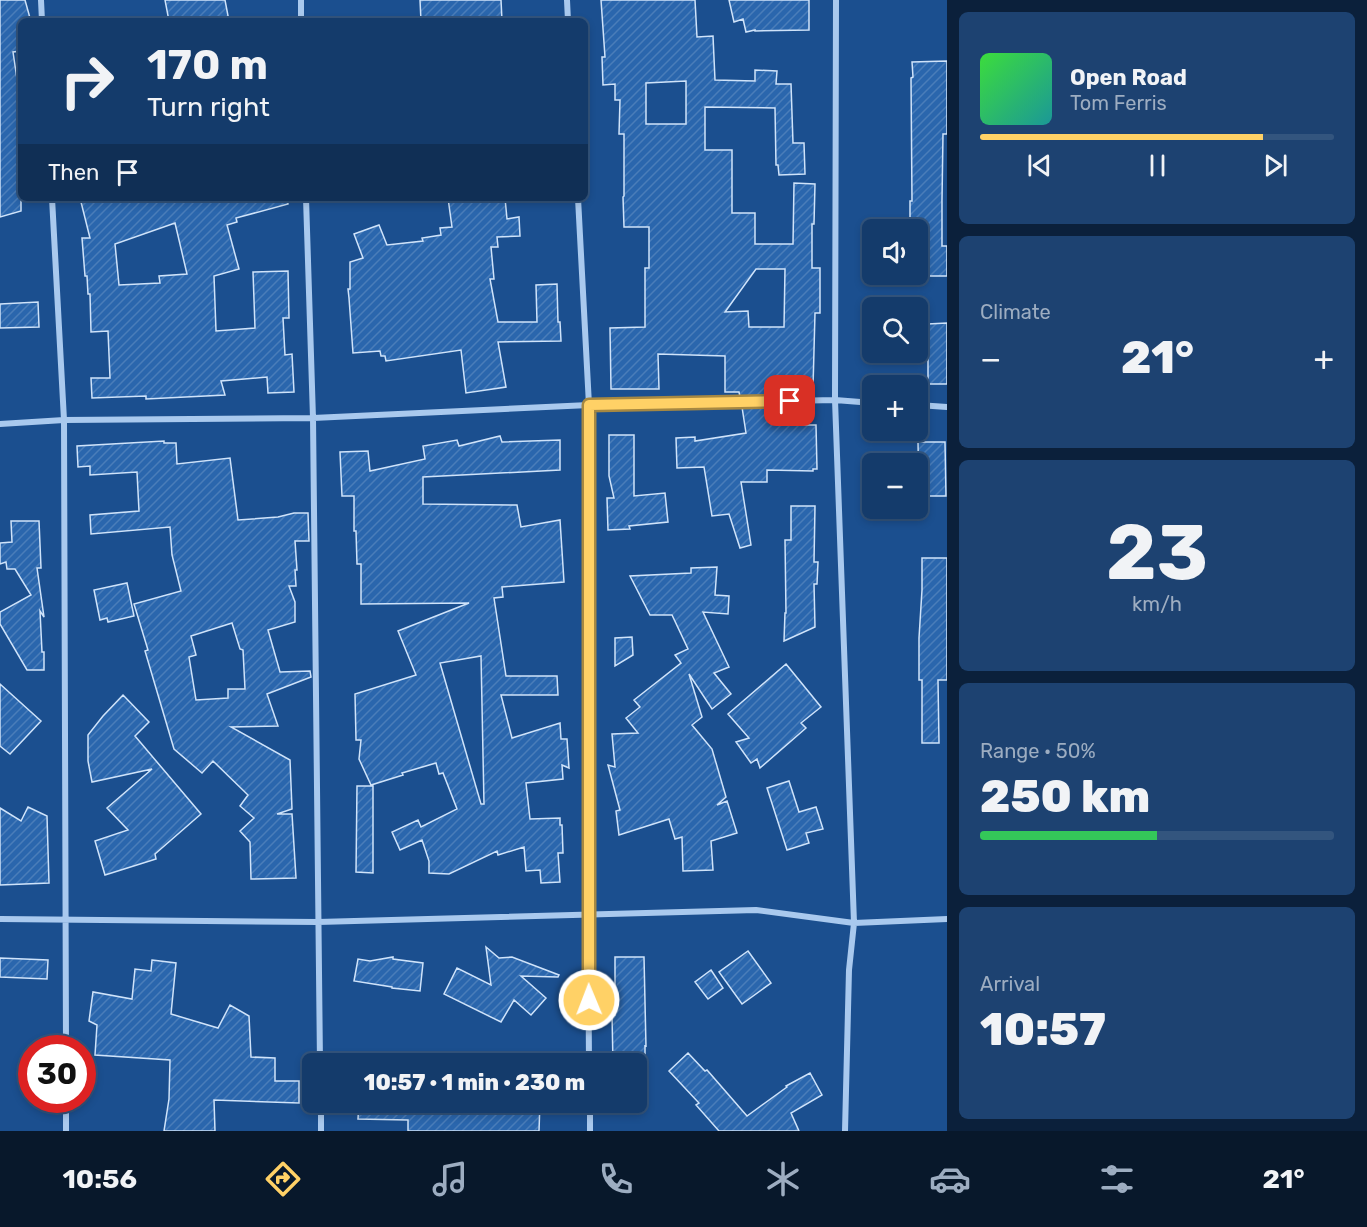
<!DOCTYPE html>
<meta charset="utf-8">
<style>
body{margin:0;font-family:Rubik,sans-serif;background:#1d4271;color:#f1f3f6;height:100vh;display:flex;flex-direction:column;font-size:22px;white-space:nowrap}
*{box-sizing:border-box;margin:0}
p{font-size:20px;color:#9dadc1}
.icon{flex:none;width:33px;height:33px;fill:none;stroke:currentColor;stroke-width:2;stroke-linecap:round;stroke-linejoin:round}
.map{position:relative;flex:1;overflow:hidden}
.sheet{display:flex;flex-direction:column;gap:12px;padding:12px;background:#0b203b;width:420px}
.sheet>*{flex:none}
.hud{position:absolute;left:18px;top:18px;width:570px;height:183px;border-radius:9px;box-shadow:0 3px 9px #0003,0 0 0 2px #33557e;background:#143b6b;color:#f1f3f6;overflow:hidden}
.buttons{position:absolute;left:862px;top:219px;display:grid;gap:12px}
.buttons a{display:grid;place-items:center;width:66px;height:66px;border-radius:9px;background:#143b6b;box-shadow:0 3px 9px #0003,0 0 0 2px #33557e;font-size:30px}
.speed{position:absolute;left:18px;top:1035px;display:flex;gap:12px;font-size:30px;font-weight:700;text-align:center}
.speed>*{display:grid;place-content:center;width:78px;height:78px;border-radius:50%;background:#143b6b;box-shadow:0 3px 9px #0003,0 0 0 2px #33557e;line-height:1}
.speed .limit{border:9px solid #d22;background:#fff;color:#111}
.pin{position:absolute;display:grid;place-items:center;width:51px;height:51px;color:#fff;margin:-26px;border-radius:12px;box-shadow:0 3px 9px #0006}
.me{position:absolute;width:66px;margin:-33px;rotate:359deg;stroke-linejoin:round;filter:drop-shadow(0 0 4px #0008)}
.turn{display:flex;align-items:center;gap:21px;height:126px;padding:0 30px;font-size:27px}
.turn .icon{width:78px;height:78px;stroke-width:2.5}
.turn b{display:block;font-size:42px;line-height:51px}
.then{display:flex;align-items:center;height:57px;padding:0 30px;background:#0003;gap:12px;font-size:22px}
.big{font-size:45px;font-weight:800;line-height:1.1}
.sheet .widget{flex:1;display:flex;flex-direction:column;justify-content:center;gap:9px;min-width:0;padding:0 21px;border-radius:9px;background:#1d4271}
.sheet .dial{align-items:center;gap:0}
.dial b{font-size:78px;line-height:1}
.song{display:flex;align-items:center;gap:18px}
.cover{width:72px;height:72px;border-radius:9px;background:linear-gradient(135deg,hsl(120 70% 55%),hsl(180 70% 35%))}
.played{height:6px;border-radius:3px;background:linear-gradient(90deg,#ffd166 80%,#33557e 80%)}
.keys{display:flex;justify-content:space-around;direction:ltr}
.heat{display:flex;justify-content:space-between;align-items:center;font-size:33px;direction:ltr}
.charge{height:9px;border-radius:4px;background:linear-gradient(90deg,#34c759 50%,#33557e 0)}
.trip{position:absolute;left:302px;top:1053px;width:345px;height:60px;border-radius:9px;background:#143b6b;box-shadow:0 3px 9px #0003,0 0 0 2px #33557e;font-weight:800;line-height:60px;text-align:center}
.menu{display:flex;height:96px;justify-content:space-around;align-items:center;background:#08182b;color:#9dadc1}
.menu .icon{width:42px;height:42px}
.menu .active{color:#ffd166}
.menu b{font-size:27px;color:#f1f3f6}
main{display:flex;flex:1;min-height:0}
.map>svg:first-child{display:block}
</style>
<main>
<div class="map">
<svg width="947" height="1131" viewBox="0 0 947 1131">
<defs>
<pattern id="building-hatch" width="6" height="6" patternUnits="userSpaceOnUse" patternTransform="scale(1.5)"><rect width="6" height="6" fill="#2a66ad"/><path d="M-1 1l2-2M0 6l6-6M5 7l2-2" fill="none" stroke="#4a7db9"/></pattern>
</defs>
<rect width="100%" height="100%" fill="#1b4f8f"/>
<path fill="url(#building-hatch)" stroke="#cfe3fa" stroke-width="1.5" fill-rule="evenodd" d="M0 0H25L30 18 21 21V51L13 52 21 106V211L0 217Z
M165 0H225L229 21H169Z
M420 0H501L502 21H421Z
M601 0H695L697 37 713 36 715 80 755 81V70L777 71 776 84H791L793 143H804L805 174 779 175 778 165H776L775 108 705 107V150H732V213H755V244H793L794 183 815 184 814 224H812V268H820V313H815L813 388H798V395L740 397 739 392H725V356L658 354 659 389H611L610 328 645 327V268H649V227H624L623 197 624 196V134H619L620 100H615V84L603 85 602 57H605ZM686 81V124H646V83ZM756 269H785L784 327H749L748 311 725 312Z
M729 0H809V30L755 31V30L746 32 743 19 734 22Z
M947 61V134H943L942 200V246H947V276H925V230H910V201H912L911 78 913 77 912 62Z
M80 198H287L288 204 236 218 237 222 227 225 239 269 214 276 216 331 255 328 253 272 288 271 289 318H283L285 355 292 354 294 392 268 393 267 377 221 381 225 395 146 399V396L92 398 91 378H110L108 331 91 332 90 294H88L87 276H85L82 238H90ZM175 223 187 274 159 276 160 283 119 285 115 244Z
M448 198H505L507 219 519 217 520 236 497 237 498 247H491L494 279H490L498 322H537L536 285 557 284 558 322H560L561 341 498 342 506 387 466 393 461 350 386 361 385 356H381L380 351 353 353 349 298 348 289H350V262L363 258 354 234 379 225 387 245 423 241 422 238 441 235 440 228 452 227Z
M38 302 39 327 0 328V304Z
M947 323V384H928V324Z
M798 406 797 425H816L817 469H813V471L767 470V482H741L751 545 740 548 729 514 712 516 704 467 677 468 676 438 695 437V441L746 433 742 407Z
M609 435H634V496L665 493 668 522 629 526 630 529 608 530 607 498H614L609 476Z
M500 436 502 442 560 440V470L423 477V504L517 505 521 527 560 520 564 582 502 587 503 597 494 598 506 676H557L558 695H501L512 738 560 723 561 739H567L569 768 562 765 563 779 526 783 530 819 560 818V825H562L563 853H558L560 882 541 883 540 870 526 871 524 847 498 855 497 851 449 874 429 873V861L422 840 400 850 392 832 418 820 421 827 457 809 443 773 439 774 436 763 402 773 403 775 371 785 359 759 361 740H356L355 694 416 675 398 631 469 603 361 604V564H357L356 531H354V496H342L340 452 368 451 370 471 425 459 423 446 457 440 459 446ZM481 656 484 804H481L440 663Z
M164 441V443H176L177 464 230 458 238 520 278 517 294 513H308L309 541H295L297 570H295L296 586H289L295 602V622L268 630 280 672 310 671 311 677 267 694 278 726 231 727 290 760 292 809 277 814H292L296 878 251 879 250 842 240 831 254 818 240 806 248 795 213 761 202 773 174 749 145 651 148 650 134 604 181 591 172 555 170 527 91 534 90 515 139 511 137 472 90 475V466L78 467 77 446ZM232 623 240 649 243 650 245 689H228V698L196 700 189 657 196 655 191 636Z
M918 442H945L946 496H919Z
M791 506H815L814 562H818L817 584H814L815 627 784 641 785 613H786L785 540H791Z
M11 521H39L41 568H37L44 617 40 611 42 652H44V670H27L0 624V612L31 595 15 569H7L6 562 0 564V543L12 542Z
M922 558H947V680H938L939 743H922V680H919V638L922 590Z
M717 567 715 595 729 596 728 614 703 612 729 667 714 673 731 694 712 709 689 674 702 717 692 725 712 749 726 797 717 805 727 801 737 833 711 841 713 870 683 871 682 837 675 839 669 819 619 835 616 811 620 810 608 765 615 767 612 734 638 733 626 718 640 707 634 700 681 663 675 655 688 649 672 615H650L630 576 691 573V568Z
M127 583 134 616 108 622 107 618 100 620 94 590Z
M632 637 633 655 615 666V638Z
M786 664 821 707 801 723 806 728 760 768 757 759 751 763 736 742 749 738 728 714Z
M0 684 41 721 10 754 0 746Z
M123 695 149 722 135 736 201 814 155 854 156 859 105 875 95 841 128 830 107 808 152 769 92 782 88 761V735L103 716Z
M789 781 799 812 816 807 823 829 806 833 809 843 787 850 767 788Z
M357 786H373V873L356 872Z
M28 807 47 816 49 883 0 885V808L21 821Z
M486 947 499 958 512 957 559 975 558 977 521 976 546 998 531 1015 514 1000 501 1022 444 994 457 968 491 985Z
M748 951 771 983 742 1004 719 972Z
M393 957V959L423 963 420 991 392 988V987L354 981 358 959 370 961Z
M615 957H644L646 1047 645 1045V1064H613L612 1015H615Z
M0 958 48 960 47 979 0 977Z
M152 960 176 963 171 1014 218 1028 230 1005 249 1016 251 1057 275 1058V1081H299V1103L214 1100 215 1131H164L169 1099 170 1060 95 1055 97 1025 89 1021 93 992 132 999 135 969 151 971Z
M711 970 723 988 708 999 695 982Z
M688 1053 705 1071 707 1070 747 1116 787 1087 786 1086 810 1073 822 1095 791 1113 799 1131H719L696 1105 699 1103 669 1071Z
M359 1102H540L539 1131H408V1120L358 1119Z"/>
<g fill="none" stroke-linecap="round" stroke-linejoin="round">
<path stroke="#a9c9ee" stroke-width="6" d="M41 0 42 21
M301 0V21
M567 0 568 21
M836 0 835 400 854 923 849 970 845 1131
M52 198 64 420 66 1048
M306 198 313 418 320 1064
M578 198 589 405 588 914 589 1064
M918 405 947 407
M0 424 64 420 313 418 589 405 835 400 873 403
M0 919 318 922 756 910 854 923 947 919
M321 1102V1131
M590 1102V1131
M66 1131V1100"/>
</g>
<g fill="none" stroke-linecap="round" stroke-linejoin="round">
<defs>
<path id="route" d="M589 1000V405L790 401"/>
</defs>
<use href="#route" stroke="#a68842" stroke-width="15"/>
<use href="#route" stroke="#ffd166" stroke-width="10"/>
</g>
</svg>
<div class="buttons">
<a><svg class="icon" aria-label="sound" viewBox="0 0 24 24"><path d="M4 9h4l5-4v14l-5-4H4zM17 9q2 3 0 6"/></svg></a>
<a><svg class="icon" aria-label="search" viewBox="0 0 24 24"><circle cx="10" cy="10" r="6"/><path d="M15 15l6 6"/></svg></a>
<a>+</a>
<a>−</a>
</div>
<div class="speed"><div class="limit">30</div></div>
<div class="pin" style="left:790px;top:401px;background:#d93025"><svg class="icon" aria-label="arrive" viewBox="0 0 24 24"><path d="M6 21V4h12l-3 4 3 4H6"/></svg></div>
<svg class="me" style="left:589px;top:1000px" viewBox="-20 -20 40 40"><circle r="17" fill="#ffd166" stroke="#fff" stroke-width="3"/><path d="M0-11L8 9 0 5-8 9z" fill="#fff"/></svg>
<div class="trip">10:57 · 1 min · 230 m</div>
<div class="hud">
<div class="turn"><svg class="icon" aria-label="right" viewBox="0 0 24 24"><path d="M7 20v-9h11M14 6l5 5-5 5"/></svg><div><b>170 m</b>Turn right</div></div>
<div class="then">Then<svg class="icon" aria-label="arrive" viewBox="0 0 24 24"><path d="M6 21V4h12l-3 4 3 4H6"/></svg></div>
</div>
</div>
<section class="sheet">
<div class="widget">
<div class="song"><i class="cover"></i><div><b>Open Road</b><p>Tom Ferris</p></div></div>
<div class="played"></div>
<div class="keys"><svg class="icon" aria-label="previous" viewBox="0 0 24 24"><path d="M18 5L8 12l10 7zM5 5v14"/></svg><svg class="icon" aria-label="pause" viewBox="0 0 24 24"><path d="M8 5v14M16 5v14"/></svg><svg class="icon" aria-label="next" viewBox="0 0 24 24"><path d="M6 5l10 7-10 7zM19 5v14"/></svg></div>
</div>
<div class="widget"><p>Climate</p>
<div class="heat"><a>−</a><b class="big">21°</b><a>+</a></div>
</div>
<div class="widget dial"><b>23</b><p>km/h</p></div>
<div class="widget"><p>Range · 50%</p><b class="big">250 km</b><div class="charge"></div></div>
<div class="widget"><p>Arrival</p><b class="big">10:57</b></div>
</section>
</main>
<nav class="menu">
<b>10:56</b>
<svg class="icon active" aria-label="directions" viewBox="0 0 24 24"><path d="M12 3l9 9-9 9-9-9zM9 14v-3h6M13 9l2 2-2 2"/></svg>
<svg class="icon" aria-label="music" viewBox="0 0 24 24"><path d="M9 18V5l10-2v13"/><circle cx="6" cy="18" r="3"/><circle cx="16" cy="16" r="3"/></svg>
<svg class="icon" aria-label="phone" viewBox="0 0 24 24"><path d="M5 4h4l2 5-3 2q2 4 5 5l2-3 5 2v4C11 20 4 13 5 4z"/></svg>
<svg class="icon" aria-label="climate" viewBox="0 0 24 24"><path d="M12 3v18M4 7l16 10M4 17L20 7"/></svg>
<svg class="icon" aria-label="car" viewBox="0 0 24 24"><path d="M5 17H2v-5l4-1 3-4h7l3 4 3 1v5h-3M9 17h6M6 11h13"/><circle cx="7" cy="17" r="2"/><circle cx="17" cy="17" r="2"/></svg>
<svg class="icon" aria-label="filters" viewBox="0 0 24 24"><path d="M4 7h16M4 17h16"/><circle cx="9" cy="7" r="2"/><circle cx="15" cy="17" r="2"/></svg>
<b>21°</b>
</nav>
